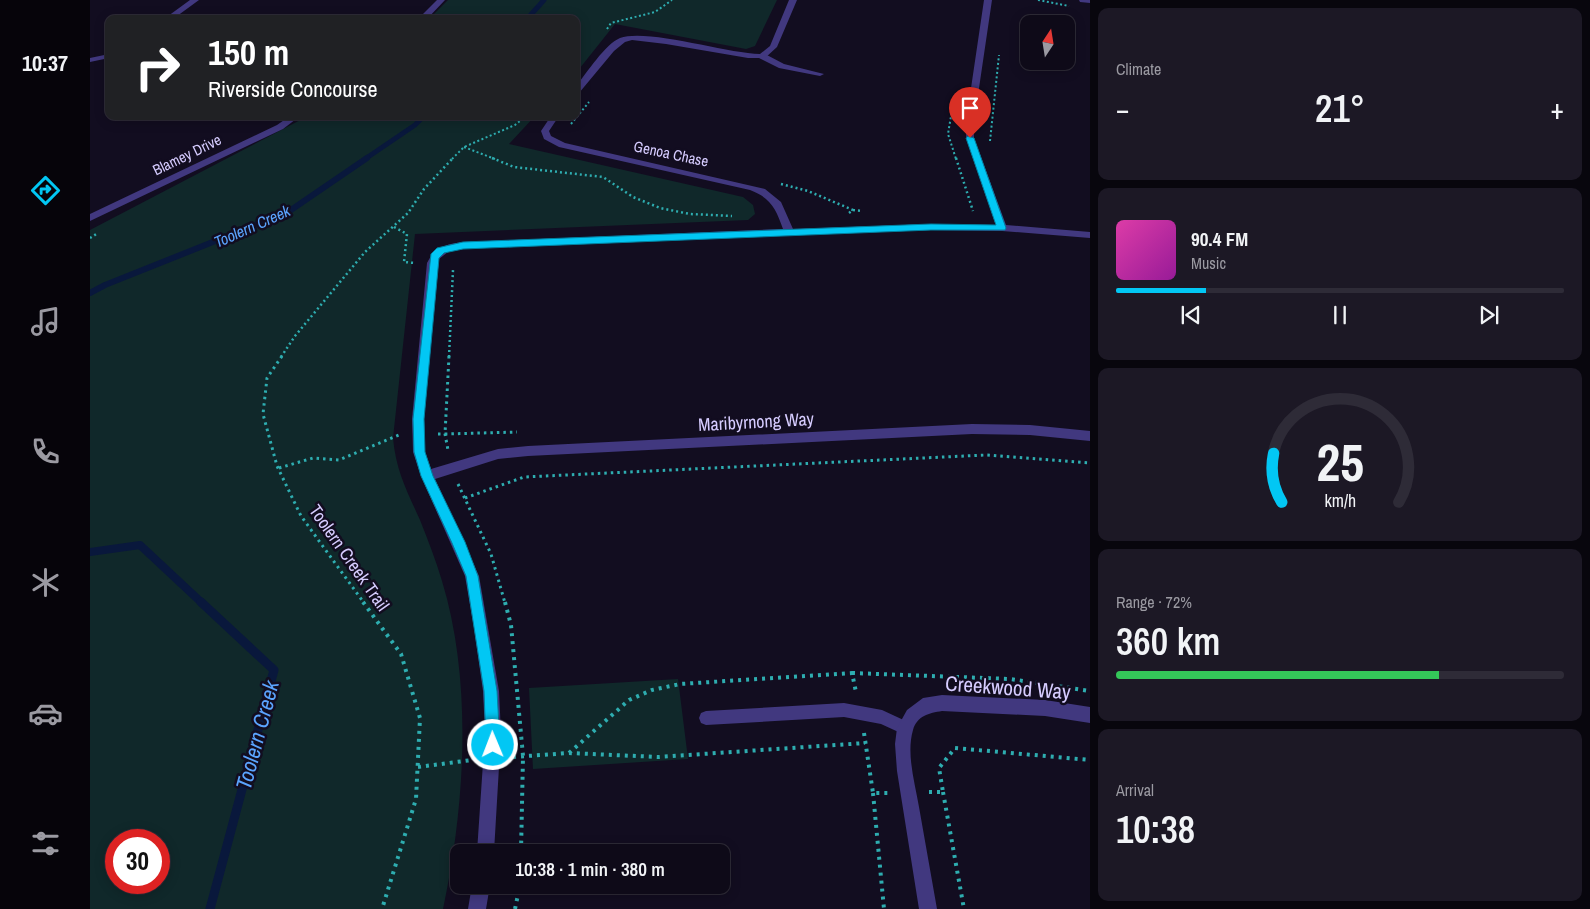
<!DOCTYPE html>
<meta charset="utf-8">
<style>
body{margin:0;font-family:"Archivo Narrow",sans-serif;background:#1c1825;color:#f1f3f6;height:100vh;display:flex;flex-direction:column;font-size:19px;white-space:nowrap}
*{box-sizing:border-box;margin:0}
p{font-size:16px;color:#9b9aa2}
.icon{flex:none;width:28px;height:28px;fill:none;stroke:currentColor;stroke-width:2;stroke-linecap:round;stroke-linejoin:round}
.map{position:relative;flex:1;overflow:hidden}
.panel{display:flex;flex-direction:column;gap:8px;padding:8px;background:#08060d;width:500px}
.panel>*{flex:none}
.banner{position:absolute;left:15px;top:15px;width:475px;height:105px;border-radius:10px;box-shadow:0 2px 12px #0003,0 0 0 1px #2e2b37;background:#202124;color:#fff;overflow:hidden}
.needle{width:32px;rotate:12deg}
.controls{position:absolute;left:930px;top:15px;display:grid;gap:10px}
.controls a{display:grid;place-items:center;width:55px;height:55px;border-radius:10px;background:#0e0a18;box-shadow:0 2px 12px #0003,0 0 0 1px #2e2b37;font-size:25px}
.speed{position:absolute;left:15px;top:829px;display:flex;gap:10px;font-size:25px;font-weight:700;text-align:center}
.speed>*{display:grid;place-content:center;width:65px;height:65px;border-radius:50%;background:#0e0a18;box-shadow:0 2px 12px #0003,0 0 0 1px #2e2b37;line-height:1}
.speed .limit{border:8px solid #d22;background:#fff;color:#111}
.pin{position:absolute;display:grid;place-items:center;width:42px;height:42px;color:#fff;margin:-51px -21px;border-radius:50% 50% 50% 0;rotate:-45deg;box-shadow:0 0 5px #0007}
.pin .icon{rotate:45deg}
.me{position:absolute;width:55px;margin:-28px;rotate:359deg;stroke-linejoin:round;filter:drop-shadow(0 0 4px #0008)}
.turn{display:flex;align-items:center;gap:18px;height:105px;padding:0 20px;font-size:22px}
.turn .icon{width:65px;height:65px;stroke-width:2.5}
.turn b{display:block;font-size:35px;line-height:42px}
.big{font-size:38px;font-weight:600;line-height:1.1}
.panel .widget{flex:1;display:flex;flex-direction:column;justify-content:center;gap:8px;min-width:0;padding:0 18px;border-radius:10px;background:#1c1825}
.panel .dial{align-items:center;gap:0}
.dial svg{height:130px;overflow:visible;fill:none;stroke:#2e2b37;stroke-width:7;stroke-linecap:round;text-anchor:middle}
.dial text{fill:#f1f3f6;stroke:none}
.song{display:flex;align-items:center;gap:15px}
.cover{width:60px;height:60px;border-radius:8px;background:linear-gradient(135deg,hsl(320 70% 55%),hsl(300 70% 35%))}
.played{height:5px;border-radius:2px;background:linear-gradient(90deg,#02c7f4 20%,#2e2b37 20%)}
.keys{display:flex;justify-content:space-around;direction:ltr}
.heat{display:flex;justify-content:space-between;align-items:center;font-size:28px;direction:ltr}
.charge{height:8px;border-radius:4px;background:linear-gradient(90deg,#34c759 72%,#2e2b37 0)}
.trip{position:absolute;left:360px;top:844px;width:280px;height:50px;border-radius:10px;background:#0e0a18;box-shadow:0 2px 12px #0003,0 0 0 1px #2e2b37;font-weight:600;line-height:50px;text-align:center}
main{display:flex;flex:1;min-height:0}
.tab-bar{display:flex;flex-direction:column;width:90px;justify-content:space-around;align-items:center;background:#06040a;color:#9b9aa2}
.tab-bar .icon{width:35px;height:35px}
.tab-bar .current{color:#02c7f4}
.tab-bar b{font-size:22px;color:#f1f3f6}
.map>svg:first-child{display:block}
</style>
<main>
<nav class="tab-bar">
<b>10:37</b>
<svg class="icon current" aria-label="directions" viewBox="0 0 24 24"><path d="M12 3l9 9-9 9-9-9zM9 14v-3h6M13 9l2 2-2 2"/></svg>
<svg class="icon" aria-label="music" viewBox="0 0 24 24"><path d="M9 18V5l10-2v13"/><circle cx="6" cy="18" r="3"/><circle cx="16" cy="16" r="3"/></svg>
<svg class="icon" aria-label="phone" viewBox="0 0 24 24"><path d="M5 4h4l2 5-3 2q2 4 5 5l2-3 5 2v4C11 20 4 13 5 4z"/></svg>
<svg class="icon" aria-label="climate" viewBox="0 0 24 24"><path d="M12 3v18M4 7l16 10M4 17L20 7"/></svg>
<svg class="icon" aria-label="car" viewBox="0 0 24 24"><path d="M5 17H2v-5l4-1 3-4h7l3 4 3 1v5h-3M9 17h6M6 11h13"/><circle cx="7" cy="17" r="2"/><circle cx="17" cy="17" r="2"/></svg>
<svg class="icon" aria-label="filters" viewBox="0 0 24 24"><path d="M4 7h16M4 17h16"/><circle cx="9" cy="7" r="2"/><circle cx="15" cy="17" r="2"/></svg>
</nav>
<div class="map">
<svg width="1000" height="909" viewBox="0 0 1000 909">
<rect width="100%" height="100%" fill="#120d20"/>
<path fill="#10282a" fill-rule="evenodd" d="M358 0H687L665 46 656 49 525 24 486 73V19H339Z
M218 116H445L419 144 653 197 663 205 665 214 658 220 325 234 303 438C306 471 317 491 330 520 338 540 346 561 352 581 383 683 375 806 353 909H0V230ZM26 840H69V882H26Z
M588 679 598 759 443 769 439 688Z"/>
<g fill="none" stroke-linecap="round" stroke-linejoin="round">
<path stroke="#09183c" stroke-width="5" d="M437 19 454 0
M275 159 325 125 334 116"/>
<path stroke="#09183c" stroke-width="6" d="M0 293 15 285 198 212 277 158"/>
<path stroke="#09183c" stroke-width="8" d="M0 552 50 545 112 603"/>
<path stroke="#09183c" stroke-width="9" d="M111 602 184 670 120 909"/>
<path stroke="#2eadb0" stroke-width="2" stroke-dasharray="2 2.5" stroke-linecap="butt" d="M948 0 979 6
M517 29 521 23 565 12 582 0
M863 104 858 134 866 159
M481 124 499 102
M900 141 909 55
M374 147 405 159
M362 159 374 147 425 125 436 116"/>
<path stroke="#2eadb0" stroke-width="2.5" stroke-dasharray="2 3" stroke-linecap="butt" d="M402 158 424 167 513 177 543 197 570 208 600 214 642 216
M866 158 883 211
M691 184 718 191 763 210
M759 213 763 210 772 211
M304 227 317 234 314 262 325 263
M0 238 8 233
M191 357 205 336 275 252 318 213 334 189 363 158
M359 357 363 270"/>
<path stroke="#2eadb0" stroke-width="3" stroke-dasharray="2.5 4" stroke-linecap="butt" d="M192 356 177 378 173 414 187 466 211 516 274 603
M359 356 355 434 427 432
M348 434H355L358 450
M189 468 223 458 249 460 309 435
M368 484 401 554 415 603
M375 498 434 477 896 455 1000 463"/>
<path stroke="#2eadb0" stroke-width="4" stroke-dasharray="3 5" stroke-linecap="butt" d="M273 602 311 654 330 718 326 799 292 909
M415 602 421 625 433 756 431 852
M762 673 920 679 1000 691
M774 733 783 793H798
M479 753 539 700 562 690 590 684 762 673 766 692
M423 757 479 753 568 757 775 743
M328 767 382 760
M839 792H853L849 768 865 748 1000 760
M853 792 874 909
M783 793 794 909
M425 909 430 885"/>
<path fill="#41387f" fill-rule="evenodd" d="M669 54H675L694 64 734 74 730 76 689 68 669 58Z
M754 703 792 710 820 723 822 728 820 733 815 735 791 724 754 717 616 725 611 723 609 718 611 713 616 711Z"/>
<path fill="#41387f" fill-rule="evenodd" d="M100 0H109L83 19H74Z
M347 0H355L337 19H328Z
M699 0H707L687 47 675 58H658L576 44 542 40 535 42 524 51 489 93H486V86C497 73 515 44 530 38 556 28 636 53 670 54L680 46Z
M894 0H902L884 122V138L916 225 1000 232V238L912 231 841 230 373 248 358 252 349 259 334 419 335 452 341 469 408 449 438 446 882 424 940 425 1000 431V441L940 435 882 434 438 456 408 459 345 479 389 576 409 691 411 733 404 852H387L395 733 393 691 384 628 375 576 331 476 323 452 322 419 337 263C345 247 356 244 373 242L693 229C686 209 681 198 660 190L469 147 454 139 451 131 461 116H469L459 131 461 136 475 143 675 189 691 202 703 229 841 224 906 225 876 138V122Z
M989 0H1000V3L990 2Z
M19 54V58L0 62V58Z
M200 116H210L193 129 0 221V214L187 125Z
M852 695 955 700 1000 707V723L955 716 852 711C839 713 827 716 823 730 816 754 825 783 829 807 835 841 841 875 847 909H829L807 771 805 744 807 728 817 710 833 698Z
M382 885H400L396 909H378Z"/>
</g>
<path fill="#02c7f4" stroke="#01819f" d="M878 136 884 138 916 228 915 230H841L373 249 354 253 349 258 334 419 335 452 343 476 375 542 388 576 407 691 410 745 408 750 403 753 398 750 396 745 394 691 376 576 362 543 331 476 324 452 323 419 341 254 347 248 373 242 841 224 906 225 876 138Z"/>
<g text-anchor="middle" stroke-width="5" stroke-linejoin="round" paint-order="stroke">
<g font-size="15" fill="#d6ccff" stroke="#120d20">
<text transform="translate(581 154) rotate(12)" y="5">Genoa Chase</text>
<text transform="translate(97 155) rotate(-26)" y="5">Blamey Drive</text>
</g>
<g font-size="16" font-style="italic" fill="#5ba4fe" stroke="#120d20">
<text transform="translate(162 226) rotate(-24)" y="6">Toolern Creek</text>
</g>
<g font-size="18" fill="#d6ccff" stroke="#120d20">
<text transform="translate(666 422) rotate(-3)" y="6">Maribyrnong Way</text>
<text transform="translate(259 558) rotate(55)" y="6">Toolern Creek Trail</text>
</g>
<g font-size="21" fill="#d6ccff" stroke="#120d20">
<text transform="translate(918 688) rotate(4)" y="7">Creekwood Way</text>
</g>
<g font-size="22" font-style="italic" fill="#5ba4fe" stroke="#120d20">
<text transform="translate(167 735) rotate(-75)" y="8">Toolern Creek</text>
</g>
</g>
</svg>
<div class="controls">
<a><svg class="needle" viewBox="-14 -14 28 28"><path d="M0-13l5 13h-10z" fill="#e53935"/><path d="M0 13l5-13h-10z" fill="#9b9aa2"/></svg></a>
</div>
<div class="speed"><div class="limit">30</div></div>
<div class="pin" style="left:880px;top:138px;background:#d93025"><svg class="icon" aria-label="arrive" viewBox="0 0 24 24"><path d="M6 21V4h12l-3 4 3 4H6"/></svg></div>
<svg class="me" style="left:403px;top:745px" viewBox="-20 -20 40 40"><circle r="17" fill="#02c7f4" stroke="#fff" stroke-width="3"/><path d="M0-11L8 9 0 5-8 9z" fill="#fff"/></svg>
<div class="trip">10:38 · 1 min · 380 m</div>
<div class="banner">
<div class="turn"><svg class="icon" aria-label="right" viewBox="0 0 24 24"><path d="M7 20v-9h11M14 6l5 5-5 5"/></svg><div><b>150 m</b>Riverside Concourse</div></div>
</div>
</div>
<section class="panel">
<div class="widget"><p>Climate</p>
<div class="heat"><a>−</a><b class="big">21°</b><a>+</a></div>
</div>
<div class="widget">
<div class="song"><i class="cover"></i><div><b>90.4 FM</b><p>Music</p></div></div>
<div class="played"></div>
<div class="keys"><svg class="icon" aria-label="previous" viewBox="0 0 24 24"><path d="M18 5L8 12l10 7zM5 5v14"/></svg><svg class="icon" aria-label="pause" viewBox="0 0 24 24"><path d="M8 5v14M16 5v14"/></svg><svg class="icon" aria-label="next" viewBox="0 0 24 24"><path d="M6 5l10 7-10 7zM19 5v14"/></svg></div>
</div>
<div class="widget dial"><svg viewBox="0 0 100 80">
<path d="M14 69A42 42 0 1 1 86 69"/>
<path d="M14 69A42 42 0 0 1 9 39" stroke="#02c7f4"/>
<text x="50" y="56" font-size="32" font-weight="700">25</text>
<text x="50" y="72" font-size="11">km/h</text>
</svg></div>
<div class="widget"><p>Range · 72%</p><b class="big">360 km</b><div class="charge"></div></div>
<div class="widget"><p>Arrival</p><b class="big">10:38</b></div>
</section>
</main>
